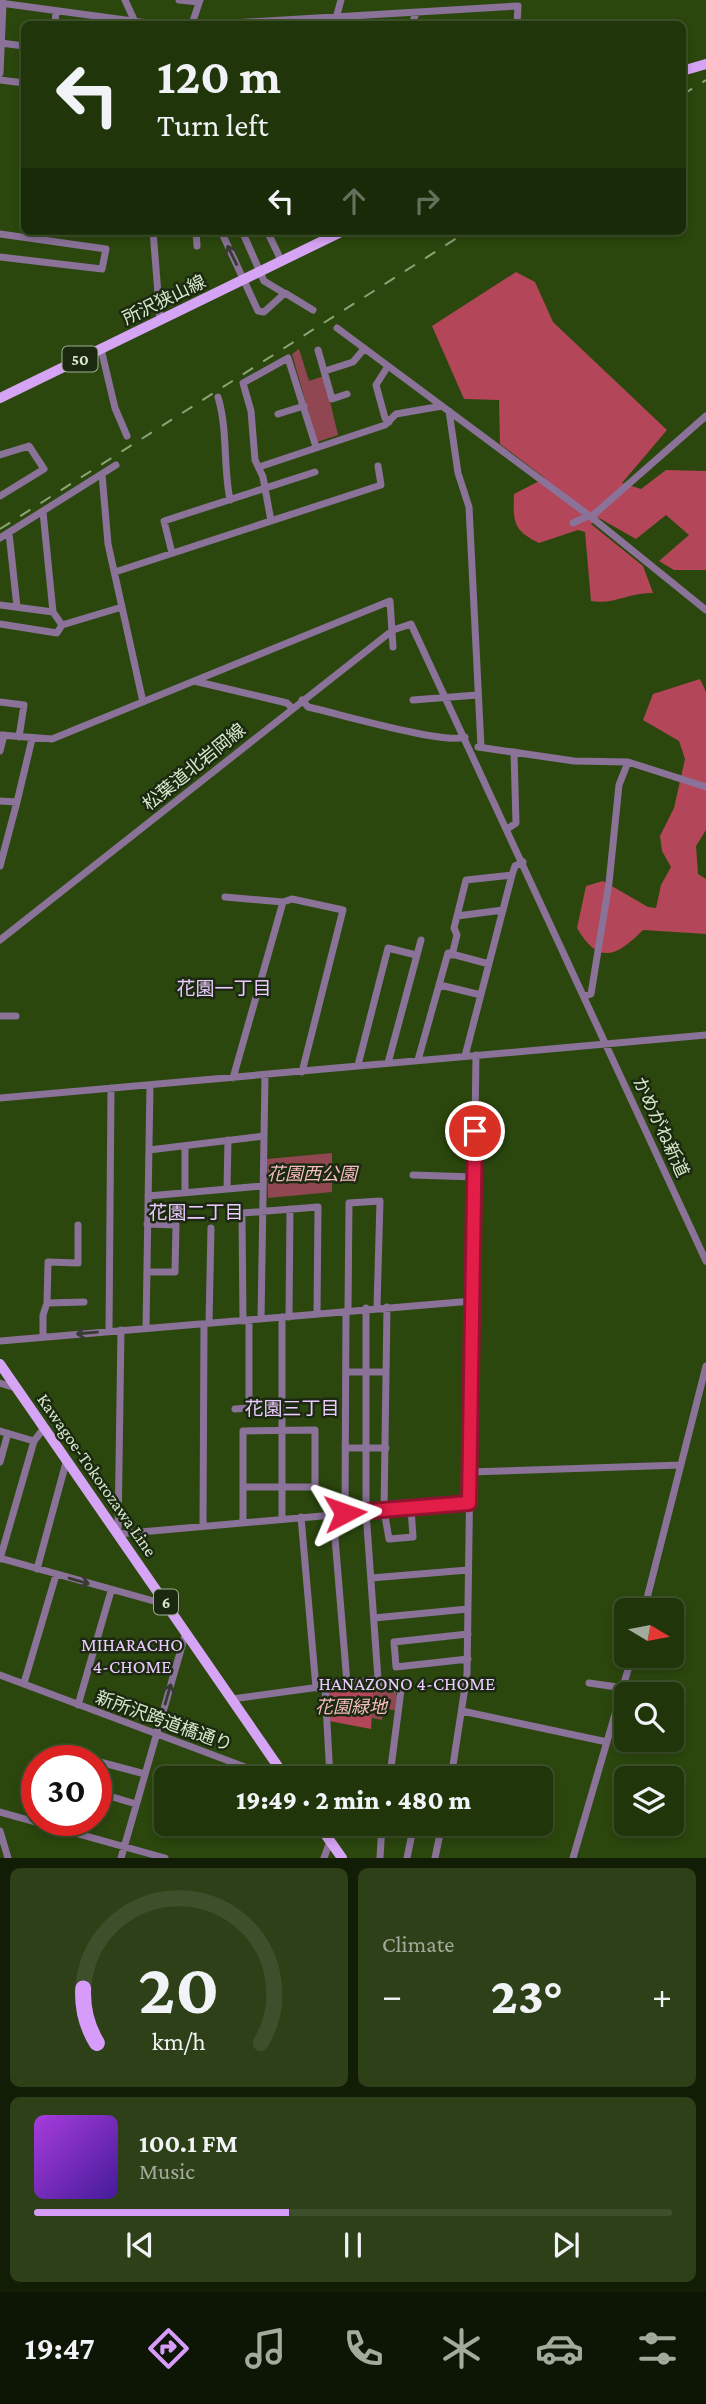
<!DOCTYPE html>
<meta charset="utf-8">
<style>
body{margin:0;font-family:"Crimson Pro","Noto Sans JP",serif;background:#2d4018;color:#f1f3f6;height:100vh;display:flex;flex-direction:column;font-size:26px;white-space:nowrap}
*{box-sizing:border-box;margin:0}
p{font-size:23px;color:#a2ab9c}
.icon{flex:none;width:38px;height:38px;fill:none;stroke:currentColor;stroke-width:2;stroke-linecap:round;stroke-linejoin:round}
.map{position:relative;height:1858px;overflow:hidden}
.panel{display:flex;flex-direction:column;gap:10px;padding:10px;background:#121d06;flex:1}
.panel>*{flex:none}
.guide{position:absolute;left:21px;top:21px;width:665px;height:214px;border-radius:10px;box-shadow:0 4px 10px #0003,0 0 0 2px #3d502b;background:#20350a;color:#f1f3f6;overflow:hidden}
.needle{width:46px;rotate:100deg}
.controls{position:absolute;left:614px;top:1598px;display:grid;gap:14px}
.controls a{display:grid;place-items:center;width:70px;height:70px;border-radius:10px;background:#20350a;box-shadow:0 4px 10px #0003,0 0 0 2px #3d502b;font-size:35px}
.speed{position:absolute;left:21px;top:1745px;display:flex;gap:14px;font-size:35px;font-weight:700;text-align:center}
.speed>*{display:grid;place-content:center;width:91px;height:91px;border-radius:50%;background:#20350a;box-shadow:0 4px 10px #0003,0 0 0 2px #3d502b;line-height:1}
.speed .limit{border:10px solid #d22;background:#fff;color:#111}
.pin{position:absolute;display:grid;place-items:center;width:60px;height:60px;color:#fff;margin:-30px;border:4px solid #fff;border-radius:50%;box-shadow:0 2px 7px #0007}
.me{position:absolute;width:77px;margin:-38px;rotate:86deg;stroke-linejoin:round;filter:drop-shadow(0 0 5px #0008)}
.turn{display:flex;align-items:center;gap:24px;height:147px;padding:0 21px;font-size:32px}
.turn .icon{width:91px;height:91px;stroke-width:2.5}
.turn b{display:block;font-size:49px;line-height:60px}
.lanes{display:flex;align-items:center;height:66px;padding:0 21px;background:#0003;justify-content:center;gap:35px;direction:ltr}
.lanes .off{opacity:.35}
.big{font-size:52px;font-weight:800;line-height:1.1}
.panel .tile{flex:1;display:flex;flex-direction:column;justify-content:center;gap:10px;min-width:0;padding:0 24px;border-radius:10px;background:#2d4018}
.panel .dial{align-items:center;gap:0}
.dial svg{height:182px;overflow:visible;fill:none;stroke:#3d502b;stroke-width:7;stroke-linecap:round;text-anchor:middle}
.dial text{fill:#f1f3f6;stroke:none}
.song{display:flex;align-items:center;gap:21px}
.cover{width:84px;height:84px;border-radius:10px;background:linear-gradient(135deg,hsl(280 70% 55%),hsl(260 70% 35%))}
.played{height:7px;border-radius:4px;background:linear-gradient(90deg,#d79bf9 40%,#3d502b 40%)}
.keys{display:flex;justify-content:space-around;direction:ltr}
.heat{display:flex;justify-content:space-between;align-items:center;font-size:38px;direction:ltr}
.panel .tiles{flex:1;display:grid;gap:10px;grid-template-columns:1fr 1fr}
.tile:last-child{grid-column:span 2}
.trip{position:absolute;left:154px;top:1766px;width:399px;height:70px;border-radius:10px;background:#20350a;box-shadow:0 4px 10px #0003,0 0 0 2px #3d502b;font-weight:800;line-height:70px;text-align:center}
.tab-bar{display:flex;height:112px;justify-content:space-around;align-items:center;background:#0d1504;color:#a2ab9c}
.tab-bar .icon{width:49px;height:49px}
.tab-bar .selected{color:#d79bf9}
.tab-bar b{font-size:32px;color:#f1f3f6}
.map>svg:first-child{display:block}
</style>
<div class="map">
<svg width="706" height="1858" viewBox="0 0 706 1858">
<rect width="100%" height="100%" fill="#2b470d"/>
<path fill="#914752" d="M299 349 309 381 324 376 338 435 317 442 292 354Z
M332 1153V1192L268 1198 267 1159Z
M374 1685 389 1693 395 1692 397 1696 395 1710 383 1709 382 1720 372 1718Z"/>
<path fill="#b44659" d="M516 272 535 282 553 322 667 430 622 483 641 489 666 470 706 471V570H674L659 561 689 535 666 515 636 539 599 518 591 524 643 566 653 593C629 592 615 605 591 601L585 532 578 530 539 543C513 530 513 522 514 494L545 478 500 444 499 400 464 399 432 326Z
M700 679 706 692V830L696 846 698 874 706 879V934L643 930C617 956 599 966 577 928L586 886 603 881 648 907 656 908 661 885 671 867 662 851 660 836 674 808 685 759 679 741 643 720 653 694Z
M374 1684 371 1729 329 1721 333 1711 329 1710 328 1691Z"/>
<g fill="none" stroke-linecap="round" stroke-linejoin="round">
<path stroke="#8a7299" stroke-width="7" d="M125 0 136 24
M179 0 199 2
M0 3 155 24
M336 18 341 0
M55 24 56 11
M192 24 200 0
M216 24 518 6 517 24
M412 24 416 13
M1 43 24 46
M0 73 3 3
M0 80 24 83
M153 231 160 319
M196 231 197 246
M221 231 258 311 264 312 285 293 313 310
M242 231 264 281 284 293
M267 231 281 260
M0 234 106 249 102 269 0 257
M337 328 591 517 706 610
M101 349 115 408 127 436
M318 350 332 399 347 394
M388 366 376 385 385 418 389 422
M325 371 353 362 364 349
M218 397C228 431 223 465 230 500
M449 411 458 473 469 507 481 747
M278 414 304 406
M0 455 29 446 44 469 0 496
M259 467 385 425 396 414 442 406
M102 474 108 544 143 702
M43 512 53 612
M591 517 706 416
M271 521 263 477 255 460 251 411 243 383 288 358 316 447
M573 523 588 516
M9 533 17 607
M0 538 116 465
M172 553 164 521 315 472
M115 572 381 485 378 466
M0 605 53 612 62 625 122 607
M0 624 57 633 62 625
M194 681 287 703 292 708
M302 700 308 707C336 713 445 745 465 737
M413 700 477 695
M0 702 24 705 19 737
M0 735 52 739 390 601 393 647
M478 747 574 761 628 762 706 787
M0 751 4 735
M0 801 17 802 32 739
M507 829 516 823 514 752
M0 866 17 802
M225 897 283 902 292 899 343 910 302 1072
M457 916 503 910
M0 940 393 630 411 624 706 1261
M452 955 457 935 454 928 466 880 512 875
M182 984 200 988
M440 985 481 995
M585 996 591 994 609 883 619 785 628 762
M0 1016H16
M465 1056 512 875 515 866 523 862
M418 1060 448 953 489 964
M388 1063 421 940
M358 1065 388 948 416 955
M233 1078 283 902
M0 1098 706 1035
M185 1146V1192
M149 1150 264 1136
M413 1175 474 1177
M227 1189 228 1140
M148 1196 263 1186
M78 1225V1263L48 1262 47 1303 84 1302
M147 1272H175L176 1225 147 1224
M387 1307 384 1510 389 1539 413 1537 411 1508
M348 1311 349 1203 380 1201 377 1307
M289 1317 290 1209
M261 1319 265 1076
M243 1321 242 1213 318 1207 317 1314
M209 1323 211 1228
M146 1328 150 1085
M121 1330 118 1534 469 1503
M109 1331 111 1088
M43 1337V1315L47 1303
M0 1341 472 1301
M346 1372H386
M0 1383 16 1388
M235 1409 249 1408V1320
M0 1431 34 1441
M345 1448H386
M0 1462 8 1433
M469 1472 681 1465
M345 1513 346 1311
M333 1514 347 1683
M301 1517 316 1688
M282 1519V1317
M243 1523V1431L315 1430V1487H243
M203 1526 204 1324
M0 1558 168 1605
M0 1559 34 1441 44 1428
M37 1569 67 1459
M371 1578 468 1570
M644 1610 706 1366
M374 1618 468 1609
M468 1659 396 1667 394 1642 468 1634
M0 1675 261 1773 279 1767
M378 1679 385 1687 401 1690 390 1775 405 1778
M24 1683 56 1575
M589 1683 624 1688
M325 1686 330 1778
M232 1699 378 1679 366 1512V1308
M78 1705 111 1591
M462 1711 607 1742
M83 1760 84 1757 96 1760
M96 1761 145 1774
M451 1778 467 1674 476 1055
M96 1792 136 1804
M0 1812 165 1858
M32 1820 37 1804
M0 1831 8 1858
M74 1832 77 1820
M121 1858 186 1632
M324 1858 330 1841 331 1824
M380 1858 382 1824
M407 1858 414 1824
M435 1858 442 1824
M573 1858 632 1656"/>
<path stroke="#d6a4f4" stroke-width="10" d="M682 71 706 64
M0 398 343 231
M0 1364 286 1778
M318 1824 342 1858"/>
<path stroke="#8da379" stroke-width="2" stroke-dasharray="12 12" stroke-linecap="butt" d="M682 95 706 80
M0 529 468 231"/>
</g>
<defs><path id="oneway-shaft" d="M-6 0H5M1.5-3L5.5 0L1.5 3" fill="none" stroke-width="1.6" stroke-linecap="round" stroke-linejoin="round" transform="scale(1.75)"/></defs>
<g stroke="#383b33">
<use href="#oneway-shaft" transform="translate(232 255) rotate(-116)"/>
<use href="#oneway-shaft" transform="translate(87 1333) rotate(175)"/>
<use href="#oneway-shaft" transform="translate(79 1581) rotate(16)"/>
<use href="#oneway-shaft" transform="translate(168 1694) rotate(-74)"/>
</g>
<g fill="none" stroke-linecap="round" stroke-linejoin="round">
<defs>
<path id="route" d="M345 1513 469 1503 475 1131"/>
</defs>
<use href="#route" stroke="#92132f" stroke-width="18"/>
<use href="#route" stroke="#e11d48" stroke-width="12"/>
</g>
<g text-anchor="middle" stroke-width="5" stroke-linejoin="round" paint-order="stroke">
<g fill="#1c2911" stroke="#9faf93" stroke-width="2">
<rect x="62.5" y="346.5" width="35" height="25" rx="5"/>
<rect x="154" y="1589.5" width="24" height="25" rx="5"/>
</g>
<g font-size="16" font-weight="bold" fill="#d7e9cb">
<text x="80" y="365">50</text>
<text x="166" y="1608">6</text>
</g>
<g font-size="18" fill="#d7e9cb" stroke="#1c2911">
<text transform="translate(164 300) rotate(-26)" y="6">所沢狭山線</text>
<text transform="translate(194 767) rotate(-39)" y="6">松葉道北岩岡線</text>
<text transform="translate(661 1127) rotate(65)" y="6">かめがね新道</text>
<text transform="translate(97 1475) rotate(55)" y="6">Kawagoe-Tokorozawa Line</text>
<text transform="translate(164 1721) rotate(20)" y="6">新所沢跨道橋通り</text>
</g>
<g font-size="18" font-style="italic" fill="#f8bcc2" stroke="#1c2911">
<text x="312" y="1180">花園西公園</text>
<text x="351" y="1713">花園緑地</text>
</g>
<g font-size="19" fill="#ebcaff" stroke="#1c2911">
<text x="224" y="995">花園一丁目</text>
<text x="196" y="1219">花園二丁目</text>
<text x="292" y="1415">花園三丁目</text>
<text x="132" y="1651">MIHARACHO<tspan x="132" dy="22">4-CHOME</tspan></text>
<text x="407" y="1690">HANAZONO 4-CHOME</text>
</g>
</g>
</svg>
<div class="controls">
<a><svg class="needle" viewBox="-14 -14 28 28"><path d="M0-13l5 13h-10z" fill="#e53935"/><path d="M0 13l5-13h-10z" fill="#a2ab9c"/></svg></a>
<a><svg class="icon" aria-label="search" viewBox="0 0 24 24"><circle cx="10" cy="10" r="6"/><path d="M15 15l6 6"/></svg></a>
<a><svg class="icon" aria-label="layers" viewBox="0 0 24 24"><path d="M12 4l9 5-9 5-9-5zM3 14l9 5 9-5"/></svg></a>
</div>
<div class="speed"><div class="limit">30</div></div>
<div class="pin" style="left:475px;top:1131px;background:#d93025"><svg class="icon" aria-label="arrive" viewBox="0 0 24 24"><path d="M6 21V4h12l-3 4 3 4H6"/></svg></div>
<svg class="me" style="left:345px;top:1513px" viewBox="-20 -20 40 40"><path d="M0-17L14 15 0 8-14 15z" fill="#e11d48" stroke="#fff" stroke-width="4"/></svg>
<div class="trip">19:49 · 2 min · 480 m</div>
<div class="guide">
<div class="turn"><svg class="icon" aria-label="left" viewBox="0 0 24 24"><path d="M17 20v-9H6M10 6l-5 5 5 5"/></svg><div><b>120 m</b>Turn left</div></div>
<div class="lanes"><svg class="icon" aria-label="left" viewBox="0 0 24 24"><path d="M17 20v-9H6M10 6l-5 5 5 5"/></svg><svg class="icon off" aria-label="ahead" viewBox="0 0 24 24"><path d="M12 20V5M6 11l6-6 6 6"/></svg><svg class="icon off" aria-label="right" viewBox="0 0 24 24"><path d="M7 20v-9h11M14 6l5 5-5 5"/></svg></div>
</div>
</div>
<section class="panel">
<div class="tiles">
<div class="tile dial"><svg viewBox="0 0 100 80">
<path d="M14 69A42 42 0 1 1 86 69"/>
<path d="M14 69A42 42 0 0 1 8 45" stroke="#d79bf9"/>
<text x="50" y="56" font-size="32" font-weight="700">20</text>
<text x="50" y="72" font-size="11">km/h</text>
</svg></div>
<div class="tile"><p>Climate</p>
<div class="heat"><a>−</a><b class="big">23°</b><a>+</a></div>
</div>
<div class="tile">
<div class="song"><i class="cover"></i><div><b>100.1 FM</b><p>Music</p></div></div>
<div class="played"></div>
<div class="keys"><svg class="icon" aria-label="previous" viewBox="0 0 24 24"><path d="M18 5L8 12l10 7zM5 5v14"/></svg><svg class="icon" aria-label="pause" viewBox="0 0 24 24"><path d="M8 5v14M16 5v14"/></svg><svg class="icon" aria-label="next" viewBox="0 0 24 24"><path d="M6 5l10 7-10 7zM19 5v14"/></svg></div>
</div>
</div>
</section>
<nav class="tab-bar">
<b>19:47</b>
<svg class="icon selected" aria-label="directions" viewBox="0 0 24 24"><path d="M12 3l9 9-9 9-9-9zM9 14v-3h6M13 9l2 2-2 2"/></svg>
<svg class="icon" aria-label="music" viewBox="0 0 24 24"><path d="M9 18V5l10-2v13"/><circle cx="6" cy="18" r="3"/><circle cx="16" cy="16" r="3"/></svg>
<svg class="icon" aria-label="phone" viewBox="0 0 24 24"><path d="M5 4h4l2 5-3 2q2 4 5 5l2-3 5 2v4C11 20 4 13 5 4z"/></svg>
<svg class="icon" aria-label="climate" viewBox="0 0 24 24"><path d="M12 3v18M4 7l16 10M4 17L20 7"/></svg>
<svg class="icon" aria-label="car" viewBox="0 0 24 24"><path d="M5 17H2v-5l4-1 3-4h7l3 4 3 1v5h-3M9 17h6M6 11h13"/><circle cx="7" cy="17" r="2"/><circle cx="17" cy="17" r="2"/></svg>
<svg class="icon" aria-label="filters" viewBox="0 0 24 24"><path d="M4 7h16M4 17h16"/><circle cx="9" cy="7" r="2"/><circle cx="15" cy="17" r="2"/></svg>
</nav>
